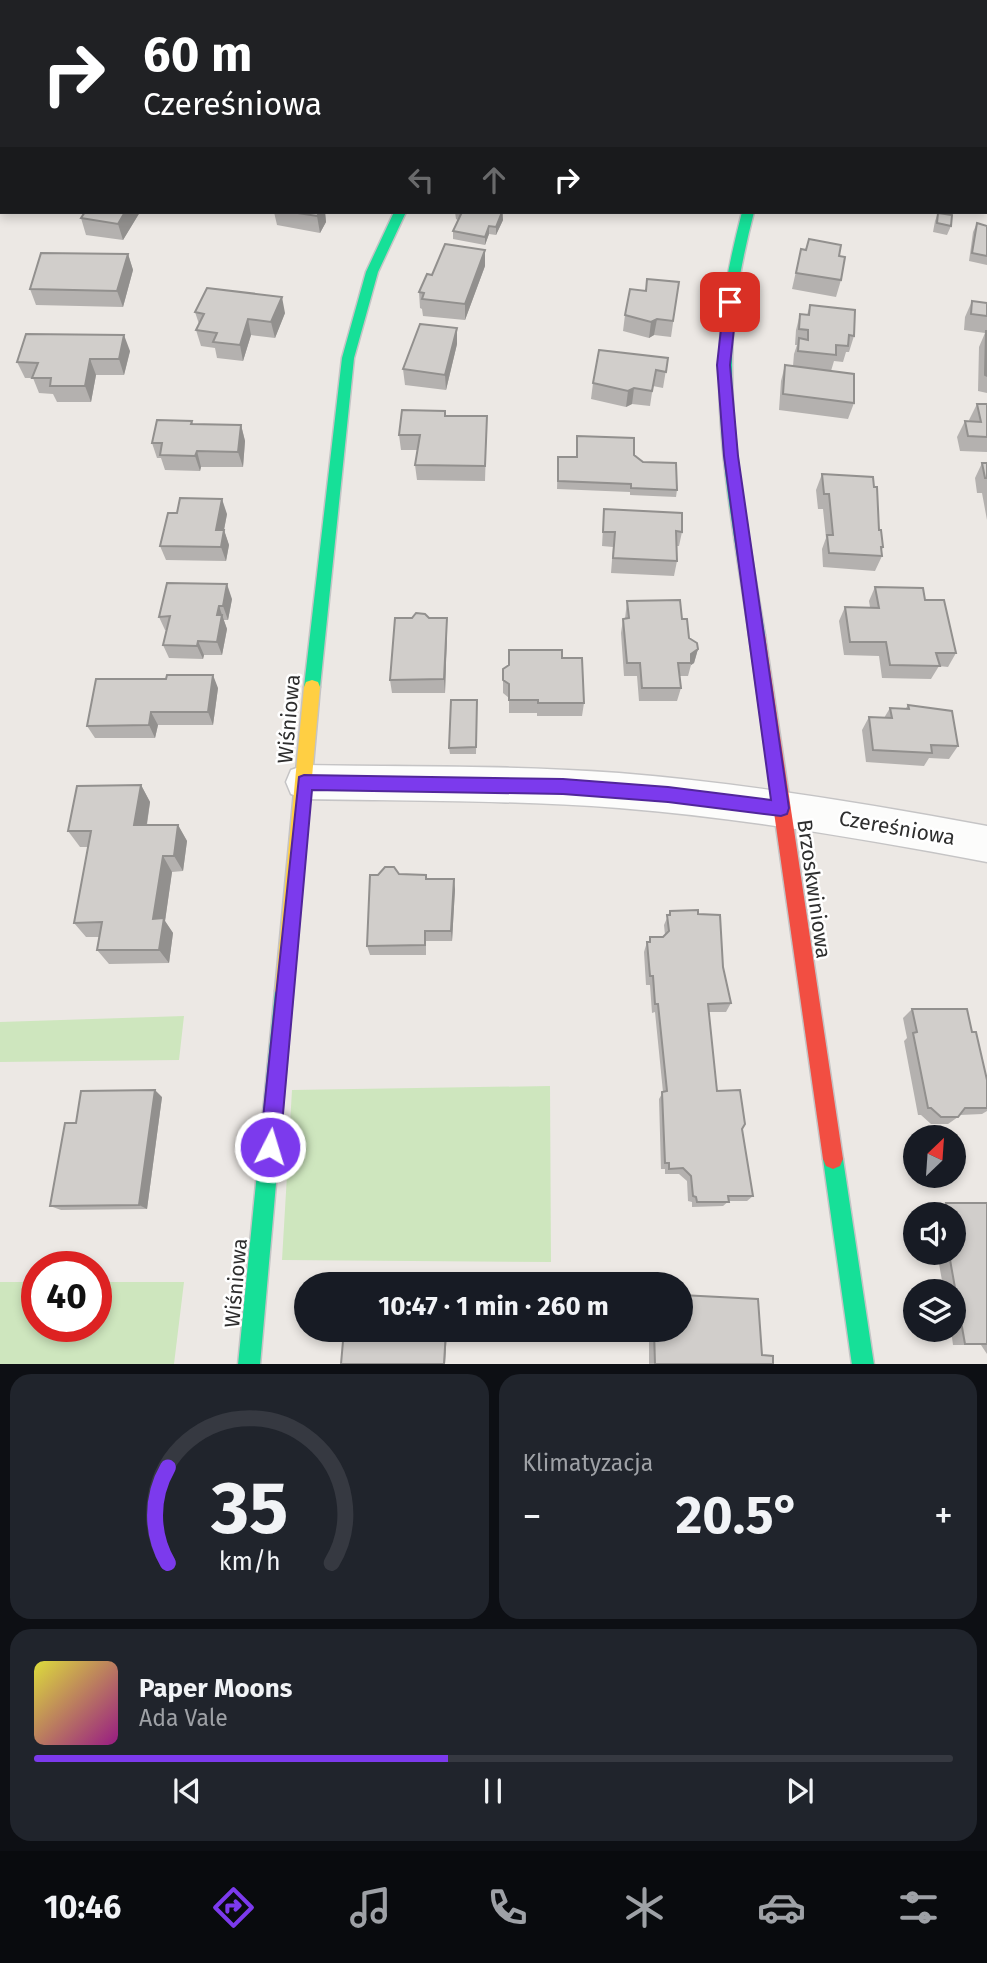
<!DOCTYPE html>
<html lang="pl">
<meta charset="utf-8">
<style>
body{margin:0;font-family:"Fira Sans",sans-serif;background:#20242c;color:#f1f3f6;height:100vh;display:flex;flex-direction:column;font-size:26px;white-space:nowrap}
*{box-sizing:border-box;margin:0}
p{font-size:23px;color:#9ea1a6}
.icon{flex:none;width:38px;height:38px;fill:none;stroke:currentColor;stroke-width:2;stroke-linecap:round;stroke-linejoin:round}
.map{position:relative;height:1364px;overflow:hidden}
.panel{display:flex;flex-direction:column;gap:10px;padding:10px;background:#0d0f14;flex:1}
.panel>*{flex:none}
.guide{position:absolute;left:0px;top:0px;width:987px;height:214px;box-shadow:0 4px 10px #0003;background:#202124;color:#fff;overflow:hidden}
.needle{width:46px;rotate:25deg}
.controls{position:absolute;left:903px;top:1125px;display:grid;gap:14px}
.controls a{display:grid;place-items:center;width:63px;height:63px;border-radius:50%;background:#171b24;box-shadow:0 4px 10px #0003;font-size:35px}
.speed{position:absolute;left:21px;top:1251px;display:flex;gap:14px;font-size:35px;font-weight:700;text-align:center}
.speed>*{display:grid;place-content:center;width:91px;height:91px;border-radius:50%;background:#171b24;box-shadow:0 4px 10px #0003;line-height:1}
.speed .limit{border:10px solid #d22;background:#fff;color:#111}
.pin{position:absolute;display:grid;place-items:center;width:60px;height:60px;color:#fff;margin:-30px;border-radius:14px;box-shadow:0 4px 10px #0006}
.me{position:absolute;width:77px;margin:-38px;rotate:5deg;stroke-linejoin:round;filter:drop-shadow(0 0 5px #0008)}
.turn{display:flex;align-items:center;gap:24px;height:147px;padding:0 28px;font-size:32px}
.turn .icon{width:91px;height:91px;stroke-width:2.5}
.turn b{display:block;font-size:49px;line-height:60px}
.lanes{display:flex;align-items:center;height:66px;padding:0 28px;background:#0003;justify-content:center;gap:35px;direction:ltr}
.lanes .off{opacity:.35}
.big{font-size:52px;font-weight:700;line-height:1.1}
.panel .card{flex:1;display:flex;flex-direction:column;justify-content:center;gap:10px;min-width:0;padding:0 24px;border-radius:21px;background:#20242c}
.panel .dial{align-items:center;gap:0}
.dial svg{height:182px;overflow:visible;fill:none;stroke:#363941;stroke-width:7;stroke-linecap:round;text-anchor:middle}
.dial text{fill:#f1f3f6;stroke:none}
.song{display:flex;align-items:center;gap:21px}
.cover{width:84px;height:84px;border-radius:10px;background:linear-gradient(135deg,hsl(60 70% 55%),hsl(310 70% 35%))}
.played{height:7px;border-radius:4px;background:linear-gradient(90deg,#7c3aed 45%,#363941 45%)}
.keys{display:flex;justify-content:space-around;direction:ltr}
.heat{display:flex;justify-content:space-between;align-items:center;font-size:38px;direction:ltr}
.panel .tiles{flex:1;display:grid;gap:10px;grid-template-columns:1fr 1fr}
.card:last-child{grid-column:span 2}
.trip{position:absolute;left:294px;top:1272px;width:399px;height:70px;border-radius:35px;background:#171b24;box-shadow:0 4px 10px #0003;font-weight:700;line-height:70px;text-align:center}
.tab-bar{display:flex;height:112px;justify-content:space-around;align-items:center;background:#090b0e;color:#9ea1a6}
.tab-bar .icon{width:49px;height:49px}
.tab-bar .active{color:#7c3aed}
.tab-bar b{font-size:32px;color:#f1f3f6}
.map>svg:first-child{display:block}
</style>
<div class="map">
<svg width="987" height="1365" viewBox="0 0 987 1365">
<rect width="100%" height="100%" fill="#ece8e4"/>
<path fill="#cee6be" d="M184 1016 179 1060 0 1062V1022Z
M550 1086 551 1262 282 1260 292 1090Z
M0 1282H37V1326H96V1282H184L174 1364H0Z"/>
<g fill="none" stroke-linecap="round" stroke-linejoin="round">
<defs>
<path id="lane" d="M86 0H98L86 2Z"/>
<path id="street" d="M369 0H393L394 2H371Z
M985 29H987V43H985Z
M305 765C410 767 514 765 619 773 742 783 865 803 987 826V862C865 839 743 818 619 808 514 800 410 801 305 799L291 794 286 782 291 770Z"/>
<path id="fast" d="M394 212H406L378 272 354 358 320 687 318 692H306L304 687 342 358 366 272Z
M742 212H754C745 247 738 281 734 317 725 423 748 531 765 635L762 639H752L749 635C734 531 711 423 722 317 725 281 733 247 742 212Z
M284 982 290 985 293 991 260 1365H238L275 991 278 985Z
M833 1149 840 1152 843 1159 874 1365H852L823 1159 826 1152Z"/>
<path id="slow" d="M312 680 318 682 320 687 293 991 290 997 284 1000 278 997 275 991 304 687 306 682Z"/>
<path id="jam" d="M757 629 762 631 765 635 843 1159 840 1166 833 1169 826 1166 823 1159 749 635 752 631Z"/>
</defs>
<use href="#lane" stroke="#c5c4c5" stroke-width="3"/>
<use href="#street" stroke="#c5c4c5" stroke-width="3"/>
<use href="#fast" stroke="#c5c4c5" stroke-width="3"/>
<use href="#slow" stroke="#c5c4c5" stroke-width="3"/>
<use href="#jam" stroke="#c5c4c5" stroke-width="3"/>
<use href="#lane" fill="#fcfcfb" fill-rule="evenodd"/>
<use href="#street" fill="#fcfcfb" fill-rule="evenodd"/>
<use href="#fast" fill="#16e098" fill-rule="evenodd"/>
<use href="#slow" fill="#ffcf43" fill-rule="evenodd"/>
<use href="#jam" fill="#f24e42" fill-rule="evenodd"/>
<path stroke="#dfdfe1" stroke-width="3.5" d="M0 21 2 16"/>
</g>
<path fill="#b4b1af" d="M769 0H830L829 2H768Z
M917 0H959V2H918Z
M140 212 123 240 86 235 81 218Z
M274 212H325L326 222 320 233 277 225Z
M453 212H503V220L496 235 489 234 485 245 453 239V231L458 220 456 219 455 212Z
M938 213 951 226 947 235 933 232 935 221Z
M977 223 987 226V265L969 261 973 232Z
M801 249 839 256 841 280 836 297 792 289Z
M128 254 133 270 123 307 36 305 30 289Z
M485 266 465 320 423 316 422 309 420 308 419 292 432 275Z
M679 282 671 337 654 335 649 338 623 331 625 315Z
M972 301 987 303V393L978 391 979 347 985 333 964 330 965 317Z
M810 305 854 336 849 352H846L843 362 834 361 831 371 854 403 848 419 779 410 781 381 785 365 793 366 794 354 797 345H795L796 330 800 314 807 315Z
M195 312 285 313 275 338 251 335 243 361 217 358 215 348 201 346 196 330 199 324Z
M457 344 446 390 405 385 403 369Z
M130 351 124 375H96L91 402H57L53 394 39 393 33 378H25L17 362Z
M668 358 663 388 653 386 650 406 632 404 626 407 591 399 593 383Z
M977 404H987V452L960 451 957 437 965 421H970L969 420Z
M445 411V416H487L485 481 417 480 415 465 418 450H401L399 435Z
M192 421 193 424 241 425 245 441 243 467H201L200 471 165 470 161 458H157L152 443Z
M634 455 677 490 676 497 630 495V492L557 489 558 457Z
M982 463H987V520L982 493H977L975 478Z
M822 474 879 530 883 547 881 552 882 556 875 571 823 567 822 549 826 538 823 509H818L816 490Z
M604 509 682 532 679 546H676L677 561 674 576 611 573 613 547 602 546Z
M227 514 224 530 229 545 226 561 166 560 160 546Z
M875 587 925 600 956 653 948 667 939 666 931 679 882 678 879 656 844 655 839 621 845 607H870L869 601Z
M232 599 228 620H224V621L227 629 222 655H204L203 659 169 658 163 645 166 630H165L159 617Z
M627 601 682 619 689 638 698 649 694 663 691 665 688 676H680L681 688 677 701H639L637 676H624L621 633 623 619H625Z
M447 632 445 693H392L390 680Z
M562 658 584 703 582 716H537V713H509V698L503 693V669Z
M218 688 213 725H158L155 738H95L87 726Z
M477 700 476 754H450L449 748Z
M908 705 958 746 949 759 929 758 924 766 866 762 862 730 869 717 884 718 890 708H906Z
M141 785 150 802 147 825H178L187 841 183 871 172 872 165 921 173 933 169 963 109 964 97 950 99 937H86L74 923 88 847H80L68 831Z
M399 874 426 875 427 879 455 889 452 941H426V955H370L367 946Z
M670 911 698 914 723 967 731 1003 726 1012H709L717 1091 742 1129 753 1196 747 1201H729L723 1206 692 1207V1202L688 1201 687 1181 679 1174H665V1169H661L659 1099 663 1092 655 1012 652 1013 650 985H646L644 952 647 942H649L650 937H663L665 935 664 925Z
M912 1009 972 1032 987 1080V1111L982 1114 960 1115 958 1117 948 1124H931L921 1115H918L904 1041 907 1038 903 1018Z
M162 1097 147 1209 61 1210 50 1206 76 1123Z
M946 1203H987V1354L981 1345H953L951 1330H954V1292H944L938 1258 944 1256 943 1253H954V1214H936L935 1208Z
M650 1330H681L762 1355 773 1364H649V1331Z"/>
<path fill="#92908e" d="M930 0H959V2H930Z
M125 212H140L123 240 118 224Z
M319 212H325L326 222 320 233 317 216Z
M502 212 503 220 496 235V227Z
M489 226V234L485 245V237Z
M485 250V266L465 320V304Z
M128 254 133 270 123 307 117 291Z
M282 297 285 313 275 338 271 322Z
M248 319 251 335 243 361 240 345Z
M657 319 654 335 649 338 651 322Z
M457 328V344L446 390 445 375Z
M124 335 130 351 124 375 119 359Z
M90 359 96 375 91 402 85 386Z
M634 388 632 404 626 407 628 391Z
M241 425 245 441 243 467 238 452Z
M197 451 201 467 200 471 195 456Z
M222 499 227 514 221 545 216 530Z
M224 530 229 545 226 561 221 547Z
M227 584 232 599 228 620 223 606Z
M219 606 227 629 222 655 217 642V615Z
M447 618V632L445 693 444 679Z
M198 641 204 655 203 659 197 646Z
M698 649 694 663 691 665V654Z
M213 675 218 688 213 725 208 712Z
M151 712 158 725 155 738 149 725Z
M141 785 150 802 144 842 134 825Z
M178 825 187 841 183 871 174 856Z
M163 856 172 872 165 921 173 933 169 963 159 950 153 919Z
M454 879 455 889 452 941 451 931Z
M155 1090 162 1097 147 1209 139 1205Z
M446 1330H447L445 1364H444Z"/>
<path fill="#d1cecb" stroke="#92908e" stroke-width="2" d="M93 0H299V2H93Z
M502 0H539L538 2H501Z
M564 0H605L604 2H563Z
M636 0H679L678 2H636Z
M712 0H758V1L713 2Z
M774 0H822L823 2H775Z
M869 0H897L898 2H870Z
M85 212H125L118 224 81 218Z
M291 212H320L317 216Z
M462 212H502L496 227 489 226 485 237 453 231Z
M938 213 952 215 951 226 937 223Z
M977 223 987 226V256L972 253Z
M809 239 841 245 839 256 845 257 841 280 796 273 801 249 806 250Z
M445 244 485 250 465 304 422 299 424 293 419 292 427 274 432 275Z
M41 253 128 254 117 291 30 289Z
M647 279 679 282 673 321 657 319 651 322 625 315 630 289 646 291Z
M207 288 282 297 271 322 248 319 240 345 213 342 217 333 196 330 204 314 195 312Z
M972 301 987 303V316L971 314Z
M810 305 855 310 854 336 849 335 848 346 836 345V355L798 351 799 338 808 340V330L799 329 800 314 809 315Z
M420 324 457 328 445 375 403 369Z
M986 331H987V376L985 375Z
M26 334 124 335 119 359H90L85 386H50L51 378H32L38 363 17 362Z
M599 350 668 358 666 372 656 370 652 391 634 388 628 391 593 383Z
M785 365 854 374V403L783 394Z
M977 404H987V437L968 436 965 421 981 422Z
M402 410 445 411V416H487L485 466 415 465 420 435H399Z
M157 420 192 421 191 424 241 425 238 452 197 451 195 456 160 455 162 443H152Z
M577 436 634 438V455L643 462 676 463 677 490 631 488V484L558 481V457H577Z
M982 463H987V478H985Z
M822 474 873 477 874 487H877L879 530H881L883 547H881L882 556 829 553 827 535H833L829 494H824Z
M180 498 222 499 216 530H224L221 547 160 546 168 513H177Z
M604 509 682 513V532L676 531 677 561 613 558 615 532H603Z
M167 583 227 584 223 606H219L217 615H222L217 642 198 641 197 646 163 645 170 616 159 617Z
M875 587 923 588 925 600H944L956 653H936L940 666 890 665 886 642H850L845 607 879 608Z
M680 600 682 619H687L689 638 697 643 698 649 691 654V663H678L681 688H642L640 663H627L623 619 629 618 627 601Z
M416 613 425 614 429 618H447L444 679 390 680 395 618H412Z
M509 650H562V658H582L584 703H538V700H509V684L503 680V669L509 665Z
M167 675H213L208 712H151L149 725 87 726 96 679H166Z
M451 700H477L476 747 449 748Z
M908 705 952 711 958 746 931 745 932 753 873 750 869 717 892 718 890 708 909 709Z
M141 785 134 825H178L174 856H163L153 919 164 918 159 950H97L102 922 74 923 91 831H68L77 786Z
M385 867H394L399 874 426 875V879H454L451 931H425V945L367 946 370 875H378Z
M698 910V914L720 915 723 967 731 1003 708 1004 717 1091 740 1090 745 1124 742 1129 753 1196H728L729 1202H697L696 1197 693 1196 691 1176 683 1168 669 1169V1163H665L662 1092 667 1091 658 1004H655L653 976H650L647 942H650V937H663L669 931 667 915H670V911Z
M912 1009H967L972 1032H976L987 1080V1108H965L958 1117H941L931 1108H928L913 1033 917 1032Z
M155 1090 139 1205 50 1206 65 1123H76L81 1091Z
M946 1203H987V1344H965L949 1254H955L954 1246V1214H948Z
M346 1278 439 1283V1284H345Z
M681 1295 758 1299 762 1355 773 1356V1364H655L654 1330H681Z
M344 1330H446L444 1364H341Z"/>
<path fill="#7c3aed" stroke="#51269a" stroke-width="2" d="M730 298 737 302 730 365 738 456 789 808 787 814 781 816 668 802 563 794 312 790 280 1147 277 1154 270 1157 263 1154 260 1147 299 777 304 775 563 779 668 787 771 800 724 456 717 365 724 302Z"/>
<g text-anchor="middle" stroke-width="5" stroke-linejoin="round" paint-order="stroke">
<g font-size="21" fill="#2e2e2e" stroke="#fff">
<text transform="translate(289 719) rotate(-85)" y="7">Wiśniowa</text>
<text transform="translate(897 828) rotate(10)" y="7">Czereśniowa</text>
<text transform="translate(814 889) rotate(82)" y="7">Brzoskwiniowa</text>
<text transform="translate(236 1283) rotate(-85)" y="7">Wiśniowa</text>
</g>
</g>
</svg>
<div class="controls">
<a><svg class="needle" viewBox="-14 -14 28 28"><path d="M0-13l5 13h-10z" fill="#e53935"/><path d="M0 13l5-13h-10z" fill="#9ea1a6"/></svg></a>
<a><svg class="icon" aria-label="sound" viewBox="0 0 24 24"><path d="M4 9h4l5-4v14l-5-4H4zM17 9q2 3 0 6"/></svg></a>
<a><svg class="icon" aria-label="layers" viewBox="0 0 24 24"><path d="M12 4l9 5-9 5-9-5zM3 14l9 5 9-5"/></svg></a>
</div>
<div class="speed"><div class="limit">40</div></div>
<div class="pin" style="left:730px;top:302px;background:#d93025"><svg class="icon" aria-label="arrive" viewBox="0 0 24 24"><path d="M6 21V4h12l-3 4 3 4H6"/></svg></div>
<svg class="me" style="left:270px;top:1147px" viewBox="-20 -20 40 40"><circle r="17" fill="#7c3aed" stroke="#fff" stroke-width="3"/><path d="M0-11L8 9 0 5-8 9z" fill="#fff"/></svg>
<div class="trip">10:47 · 1 min · 260 m</div>
<div class="guide">
<div class="turn"><svg class="icon" aria-label="right" viewBox="0 0 24 24"><path d="M7 20v-9h11M14 6l5 5-5 5"/></svg><div><b>60 m</b>Czereśniowa</div></div>
<div class="lanes"><svg class="icon off" aria-label="left" viewBox="0 0 24 24"><path d="M17 20v-9H6M10 6l-5 5 5 5"/></svg><svg class="icon off" aria-label="ahead" viewBox="0 0 24 24"><path d="M12 20V5M6 11l6-6 6 6"/></svg><svg class="icon" aria-label="right" viewBox="0 0 24 24"><path d="M7 20v-9h11M14 6l5 5-5 5"/></svg></div>
</div>
</div>
<section class="panel">
<div class="tiles">
<div class="card dial"><svg viewBox="0 0 100 80">
<path d="M14 69A42 42 0 1 1 86 69"/>
<path d="M14 69A42 42 0 0 1 14 27" stroke="#7c3aed"/>
<text x="50" y="56" font-size="32" font-weight="700">35</text>
<text x="50" y="72" font-size="11">km/h</text>
</svg></div>
<div class="card"><p>Klimatyzacja</p>
<div class="heat"><a>−</a><b class="big">20.5°</b><a>+</a></div>
</div>
<div class="card">
<div class="song"><i class="cover"></i><div><b>Paper Moons</b><p>Ada Vale</p></div></div>
<div class="played"></div>
<div class="keys"><svg class="icon" aria-label="previous" viewBox="0 0 24 24"><path d="M18 5L8 12l10 7zM5 5v14"/></svg><svg class="icon" aria-label="pause" viewBox="0 0 24 24"><path d="M8 5v14M16 5v14"/></svg><svg class="icon" aria-label="next" viewBox="0 0 24 24"><path d="M6 5l10 7-10 7zM19 5v14"/></svg></div>
</div>
</div>
</section>
<nav class="tab-bar">
<b>10:46</b>
<svg class="icon active" aria-label="directions" viewBox="0 0 24 24"><path d="M12 3l9 9-9 9-9-9zM9 14v-3h6M13 9l2 2-2 2"/></svg>
<svg class="icon" aria-label="music" viewBox="0 0 24 24"><path d="M9 18V5l10-2v13"/><circle cx="6" cy="18" r="3"/><circle cx="16" cy="16" r="3"/></svg>
<svg class="icon" aria-label="phone" viewBox="0 0 24 24"><path d="M5 4h4l2 5-3 2q2 4 5 5l2-3 5 2v4C11 20 4 13 5 4z"/></svg>
<svg class="icon" aria-label="climate" viewBox="0 0 24 24"><path d="M12 3v18M4 7l16 10M4 17L20 7"/></svg>
<svg class="icon" aria-label="car" viewBox="0 0 24 24"><path d="M5 17H2v-5l4-1 3-4h7l3 4 3 1v5h-3M9 17h6M6 11h13"/><circle cx="7" cy="17" r="2"/><circle cx="17" cy="17" r="2"/></svg>
<svg class="icon" aria-label="filters" viewBox="0 0 24 24"><path d="M4 7h16M4 17h16"/><circle cx="9" cy="7" r="2"/><circle cx="15" cy="17" r="2"/></svg>
</nav>
